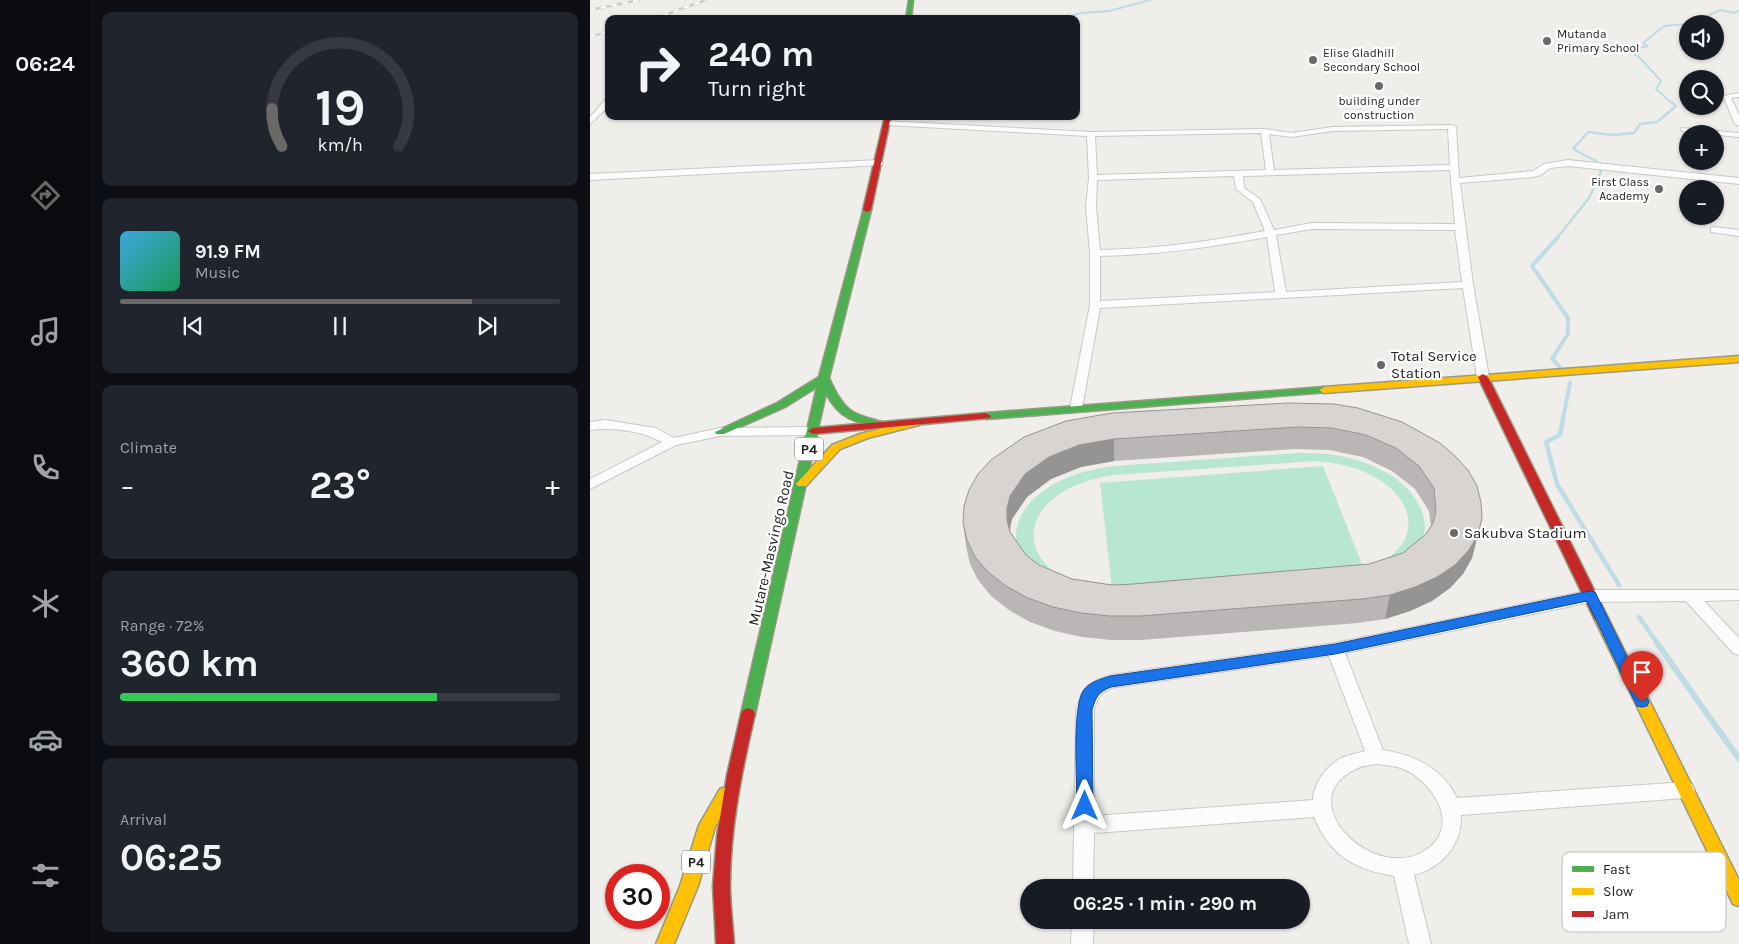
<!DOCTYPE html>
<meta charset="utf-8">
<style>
body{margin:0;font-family:Karla,sans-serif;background:#20242c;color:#f1f3f6;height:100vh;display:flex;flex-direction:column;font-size:19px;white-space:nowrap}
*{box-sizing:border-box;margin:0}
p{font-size:16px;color:#9ea1a6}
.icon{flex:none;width:28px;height:28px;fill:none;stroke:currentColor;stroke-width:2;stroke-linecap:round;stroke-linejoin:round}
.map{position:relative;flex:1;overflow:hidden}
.side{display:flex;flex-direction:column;gap:12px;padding:12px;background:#0d0f14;width:500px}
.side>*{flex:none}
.hud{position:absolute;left:15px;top:15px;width:475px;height:105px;border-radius:10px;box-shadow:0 1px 4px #0004;background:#171b24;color:#f1f3f6;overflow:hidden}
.controls{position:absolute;left:1089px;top:15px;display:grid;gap:10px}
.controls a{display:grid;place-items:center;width:45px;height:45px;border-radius:50%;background:#171b24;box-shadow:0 1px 4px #0004;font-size:25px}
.speed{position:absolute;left:15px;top:864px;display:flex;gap:10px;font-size:25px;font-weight:700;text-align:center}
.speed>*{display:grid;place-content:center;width:65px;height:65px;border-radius:50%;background:#171b24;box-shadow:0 1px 4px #0004;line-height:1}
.speed .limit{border:8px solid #d22;background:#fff;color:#111}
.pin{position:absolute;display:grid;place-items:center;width:42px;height:42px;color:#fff;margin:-51px -21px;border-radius:50% 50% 50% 0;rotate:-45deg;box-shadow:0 0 5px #0007}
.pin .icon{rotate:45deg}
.me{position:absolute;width:55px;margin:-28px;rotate:0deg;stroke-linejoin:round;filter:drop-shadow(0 0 4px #0008)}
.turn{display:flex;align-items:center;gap:18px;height:105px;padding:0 20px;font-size:22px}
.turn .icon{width:65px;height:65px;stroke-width:2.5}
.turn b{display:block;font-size:35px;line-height:42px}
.big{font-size:38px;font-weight:700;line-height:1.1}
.side .widget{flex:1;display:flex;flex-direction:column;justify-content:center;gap:8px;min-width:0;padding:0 18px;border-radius:10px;background:#20242c}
.side .dial{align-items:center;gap:0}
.dial svg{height:130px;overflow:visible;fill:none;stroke:#363941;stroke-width:7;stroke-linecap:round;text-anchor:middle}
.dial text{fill:#f1f3f6;stroke:none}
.song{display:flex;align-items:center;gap:15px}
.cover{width:60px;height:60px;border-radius:8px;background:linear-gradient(135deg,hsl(200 70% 55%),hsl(150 70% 35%))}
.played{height:5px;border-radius:2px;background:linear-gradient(90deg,#6a6968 80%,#363941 80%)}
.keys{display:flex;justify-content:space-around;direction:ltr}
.heat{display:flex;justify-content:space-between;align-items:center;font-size:28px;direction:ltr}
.charge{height:8px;border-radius:4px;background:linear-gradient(90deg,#34c759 72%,#363941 0)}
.trip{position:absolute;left:430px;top:879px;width:290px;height:50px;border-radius:25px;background:#171b24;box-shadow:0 1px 4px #0004;font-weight:700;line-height:50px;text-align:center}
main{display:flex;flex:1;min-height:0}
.dock{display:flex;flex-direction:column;width:90px;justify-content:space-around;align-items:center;background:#090b0e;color:#9ea1a6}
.dock .icon{width:35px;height:35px}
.dock .current{color:#6a6968}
.dock b{font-size:22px;color:#f1f3f6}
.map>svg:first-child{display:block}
</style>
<main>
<nav class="dock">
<b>06:24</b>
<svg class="icon current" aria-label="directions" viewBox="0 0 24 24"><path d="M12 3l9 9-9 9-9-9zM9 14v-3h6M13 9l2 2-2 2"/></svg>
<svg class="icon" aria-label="music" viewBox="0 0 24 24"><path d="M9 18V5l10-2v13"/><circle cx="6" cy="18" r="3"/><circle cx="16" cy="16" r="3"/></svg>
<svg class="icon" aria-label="phone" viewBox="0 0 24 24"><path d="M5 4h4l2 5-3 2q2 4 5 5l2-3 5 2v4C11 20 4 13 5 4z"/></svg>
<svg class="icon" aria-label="climate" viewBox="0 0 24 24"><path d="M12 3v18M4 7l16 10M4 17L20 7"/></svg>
<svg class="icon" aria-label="car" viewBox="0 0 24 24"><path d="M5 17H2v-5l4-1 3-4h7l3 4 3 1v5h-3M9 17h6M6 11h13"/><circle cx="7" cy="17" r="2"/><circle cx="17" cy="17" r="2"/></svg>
<svg class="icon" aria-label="filters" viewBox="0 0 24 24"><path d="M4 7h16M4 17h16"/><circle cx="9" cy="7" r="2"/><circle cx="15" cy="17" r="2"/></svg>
</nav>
<section class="side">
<div class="widget dial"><svg viewBox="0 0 100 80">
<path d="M14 69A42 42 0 1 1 86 69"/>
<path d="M14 69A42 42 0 0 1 8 46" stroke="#6a6968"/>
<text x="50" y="56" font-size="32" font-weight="700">19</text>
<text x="50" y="72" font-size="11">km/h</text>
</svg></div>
<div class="widget">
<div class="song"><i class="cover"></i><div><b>91.9 FM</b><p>Music</p></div></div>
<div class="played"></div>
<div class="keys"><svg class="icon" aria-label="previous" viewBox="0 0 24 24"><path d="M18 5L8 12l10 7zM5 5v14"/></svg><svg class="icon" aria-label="pause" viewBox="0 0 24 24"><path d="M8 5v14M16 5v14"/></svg><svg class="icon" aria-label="next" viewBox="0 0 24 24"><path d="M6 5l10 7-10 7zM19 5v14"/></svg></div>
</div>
<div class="widget"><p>Climate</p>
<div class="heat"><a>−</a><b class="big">23°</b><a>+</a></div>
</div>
<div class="widget"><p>Range · 72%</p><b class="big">360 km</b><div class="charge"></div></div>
<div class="widget"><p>Arrival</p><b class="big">06:25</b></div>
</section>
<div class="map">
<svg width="1149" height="944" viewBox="0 0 1149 944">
<rect width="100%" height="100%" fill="#f0eeeb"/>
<path fill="#b7e6d2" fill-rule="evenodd" d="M708 453C739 452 769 457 797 473 831 492 852 533 816 563 803 573 788 577 774 582L523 603C390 590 397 482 524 466ZM725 461C747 463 769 467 788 479 823 500 832 539 793 561 780 568 766 570 752 572L524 591C414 581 419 489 525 475Z
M733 466 773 567 522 588 510 483Z"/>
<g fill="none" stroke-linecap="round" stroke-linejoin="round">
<path stroke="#bfdbe3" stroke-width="2" d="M470 19 491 13 519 11 560 0
M1100 24 1130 10 1144 13 1149 11
M1083 104 1066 89 1071 81 1049 57 1037 50 1058 46 1053 43 1074 26 1098 24"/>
<path stroke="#bfdbe3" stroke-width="2.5" d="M967 238 999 198 1011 172 1006 161 983 149 998 132 1023 135 1044 133 1050 124 1067 122 1086 106 1082 102"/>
<path stroke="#bfdbe3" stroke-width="4" d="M968 237 942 266 978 318V334L962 359 970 367
M974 414 980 383"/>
<path stroke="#bfdbe3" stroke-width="4.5" d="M974 413 970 435 956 442 967 484 1029 585
M1049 617 1068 644"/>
<path stroke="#bfdbe3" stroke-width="6" d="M1067 643 1149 759"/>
<defs>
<path id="street" d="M1149 93V97L1141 98 1149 115V126L1145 124 1133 96Z
M16 99H19V106L0 124V117Z
M294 121 501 132 675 129 701 133 743 127 862 125 866 127 869 178 943 171 954 164 978 160 1149 178V184L978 166 960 168 951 175 943 177 870 183 883 284 899 377 897 380 893 381 887 377 873 288 510 308 492 408 486 412 480 408 500 305V253L496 207 499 178 497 136 297 125H294ZM858 129 860 165 684 170 679 134 701 137 743 131ZM671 133 676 170 507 175 505 136ZM860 170 865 224 722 223 684 230 670 199 654 188 653 176ZM644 176 646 189 663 202 675 231C619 241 568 249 510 250L506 207 507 180ZM722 229 865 230 872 282 696 292 686 235ZM677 237 685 292 510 301V256C568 255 620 247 677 237Z
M1092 128 1149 133V137L1095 132 1091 130Z
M289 160 293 163 292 165 0 180V174Z
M1124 227 1149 230V236L1121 232V228Z
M15 420 66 428 84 438 130 428 223 427 230 431 223 435 130 436 86 445 0 489V479L72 442C51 431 24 427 0 430V422Z
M1001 590H1149V600L1114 601 1149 638V655L1143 653 1096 601 1001 602 755 653 793 750C825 755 852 768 867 798L1095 782 1102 784 1105 790 1102 796 1095 798 871 815C872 845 853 867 824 875L841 944H819L804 876C763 869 740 855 724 817L504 833 503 888H483L486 710C492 688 498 682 520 675L745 643ZM739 656 775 751C767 753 758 755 751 758 737 766 723 783 723 800L504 816V710C507 698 510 693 521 688ZM786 764C796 765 807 766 816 770 842 783 869 822 840 847 788 889 699 802 764 770 770 766 779 765 786 764Z
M482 920H504L503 944H481Z"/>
<path id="fast" d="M319 0H323L321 19H316Z
M274 208 281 210 239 378C254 412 261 414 296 423L297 425 292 428C265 422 249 419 236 393L165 714 163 718 158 720 153 718 151 714 227 387 195 407 134 434H126L125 432 187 403 229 377Z
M734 387 738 388 739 390 738 392 396 419 391 416 396 413Z"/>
<path id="slow" d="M1149 356V362L734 393 729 390 734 387Z
M325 420 329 421 330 423 329 425 278 438 250 449 216 486H208L206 484 242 445 270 434Z
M1011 613 1016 615 1018 618 1149 880V906L1143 904 1004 618 1006 615Z
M136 787 142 789 144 794 125 827 108 886 84 944H66L90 886 109 825 130 789Z"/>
<path id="jam" d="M295 116H301L281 210 277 212 273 210Z
M893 374 898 377 1018 618 1016 621H1006L1004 618 888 377Z
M396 413 401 416 400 418 223 434 218 431 223 428Z
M158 708 163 710 165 714C152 770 140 828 140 886 140 905 143 925 144 944H126L123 886 127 836 137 775 151 714 153 710Z"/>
</defs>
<use href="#street" stroke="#c9c8c7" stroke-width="2"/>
<use href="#fast" stroke="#999a82" stroke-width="3"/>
<use href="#slow" stroke="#999a82" stroke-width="3"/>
<use href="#jam" stroke="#999a82" stroke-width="3"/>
<use href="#street" fill="#fdfcfc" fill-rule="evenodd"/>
<use href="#fast" fill="#4caf50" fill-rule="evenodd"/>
<use href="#slow" fill="#ffc107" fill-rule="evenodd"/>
<use href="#jam" fill="#c62828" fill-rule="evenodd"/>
<defs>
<path id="rail" d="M0 10 49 0
M63 19 116 0
M0 36 19 32"/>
</defs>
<use href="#rail" stroke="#ccc" stroke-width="2.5"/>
<use href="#rail" stroke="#fff" stroke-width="2" stroke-dasharray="5.5" stroke-linecap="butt"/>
</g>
<path fill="#b9b6b5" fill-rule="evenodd" d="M768 408 892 518 882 558 873 574 860 588 842 601 820 611 795 619 768 623 551 640H521L492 637 465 631 440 622 419 610 401 596 388 580 380 564 376 546 373 523 434 437ZM705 449 739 450 773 457 802 471 825 489 839 511 841 526 836 534 813 553 779 564 543 584 522 585 482 579 449 565 436 555 420 532 422 519 437 497 461 479 491 467 524 461Z"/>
<path fill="#969493" d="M524 439V461L491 467 461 479 437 497 422 519 419 531 417 520V508L420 496 435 474 459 457 489 445Z
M892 518 882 558 873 574 860 588 842 601 820 611 795 619 800 595Z"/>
<path fill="#d7d4d2" stroke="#969493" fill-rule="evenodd" d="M698 403 744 404 768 408 812 422 850 443 865 456 878 470 887 486 891 502 892 518 888 535 879 550 865 565 847 577 825 587 800 595 772 599 550 616H520L491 613 463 607 438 598 416 586 398 572 385 557 377 540 373 523 374 506 379 490 388 474 401 460 434 437 476 421 522 413ZM707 427 742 428 776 435 806 448 829 466 844 488 846 512 843 523 836 534 813 553 779 564 543 584 522 585 482 579 449 565 436 555 420 532 417 520V508L420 496 435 474 459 457 489 445 524 439Z"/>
<path fill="#1a73e8" stroke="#114b97" d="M1000 591 1005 592 1007 596 1059 702 1057 706 1052 707 1047 706 997 601 745 654 521 687C508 692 506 697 502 710L503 806 500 811 495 813 489 811 487 806C487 781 482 709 493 691 499 682 511 679 520 676L745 644Z"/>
<g fill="#6a6968" stroke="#fff" stroke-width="2">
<circle cx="957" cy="41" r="5"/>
<circle cx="723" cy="60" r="5"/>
<circle cx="789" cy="86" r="5"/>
<circle cx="1069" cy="189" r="5"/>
<circle cx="791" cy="365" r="5"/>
<circle cx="864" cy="533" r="5"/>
</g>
<g text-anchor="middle" stroke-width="4.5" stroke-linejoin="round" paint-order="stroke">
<g font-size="12" fill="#222" stroke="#fff" text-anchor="start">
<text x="967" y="38">Mutanda<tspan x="967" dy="14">Primary School</tspan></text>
<text x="733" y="57">Elise Gladhill<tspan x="733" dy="14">Secondary School</tspan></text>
<text x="789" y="105" text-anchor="middle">building under<tspan x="789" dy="14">construction</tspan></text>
<text x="1059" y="186" text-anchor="end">First Class<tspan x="1059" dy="14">Academy</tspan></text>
</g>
<g fill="#fff" stroke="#646464" stroke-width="1">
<rect x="205" y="437.5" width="28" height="23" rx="4"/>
<rect x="92" y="850.5" width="28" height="23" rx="4"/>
</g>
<g font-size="14" font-weight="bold" fill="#222">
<text x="219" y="454">P4</text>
<text x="106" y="867">P4</text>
</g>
<g font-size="15" fill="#222" stroke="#fff" text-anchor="start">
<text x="801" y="361">Total Service<tspan x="801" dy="17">Station</tspan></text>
<text x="874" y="538">Sakubva Stadium</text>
</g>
<g font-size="15" fill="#222" stroke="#fff">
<text transform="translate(181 548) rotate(-77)" y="5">Mutare-Masvingo Road</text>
</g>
</g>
<rect x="972" y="852" width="164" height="80" rx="8" fill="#fff" stroke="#bdbdbd" stroke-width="1"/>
<rect x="982" y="866" width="22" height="6" fill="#4caf50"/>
<rect x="982" y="888" width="22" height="7" fill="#ffc107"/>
<rect x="982" y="911" width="22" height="6" fill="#c62828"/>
<g font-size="14" fill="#222">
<text x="1013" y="874">Fast</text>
<text x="1013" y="896">Slow</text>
<text x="1013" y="919">Jam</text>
</g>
</svg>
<div class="controls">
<a><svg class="icon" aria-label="sound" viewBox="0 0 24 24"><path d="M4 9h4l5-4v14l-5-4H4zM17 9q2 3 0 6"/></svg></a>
<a><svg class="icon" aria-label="search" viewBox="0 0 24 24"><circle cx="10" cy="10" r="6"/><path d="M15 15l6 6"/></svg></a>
<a>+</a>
<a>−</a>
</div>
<div class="speed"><div class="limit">30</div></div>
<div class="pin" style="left:1052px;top:702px;background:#d93025"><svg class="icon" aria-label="arrive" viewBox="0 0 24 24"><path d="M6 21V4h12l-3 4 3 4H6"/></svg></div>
<svg class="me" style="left:495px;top:806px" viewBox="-20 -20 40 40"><path d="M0-17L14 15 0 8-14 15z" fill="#1a73e8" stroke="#fff" stroke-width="4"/></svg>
<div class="trip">06:25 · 1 min · 290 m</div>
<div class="hud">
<div class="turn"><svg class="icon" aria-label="right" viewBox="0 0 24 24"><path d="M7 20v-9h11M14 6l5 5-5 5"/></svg><div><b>240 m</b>Turn right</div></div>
</div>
</div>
</main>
